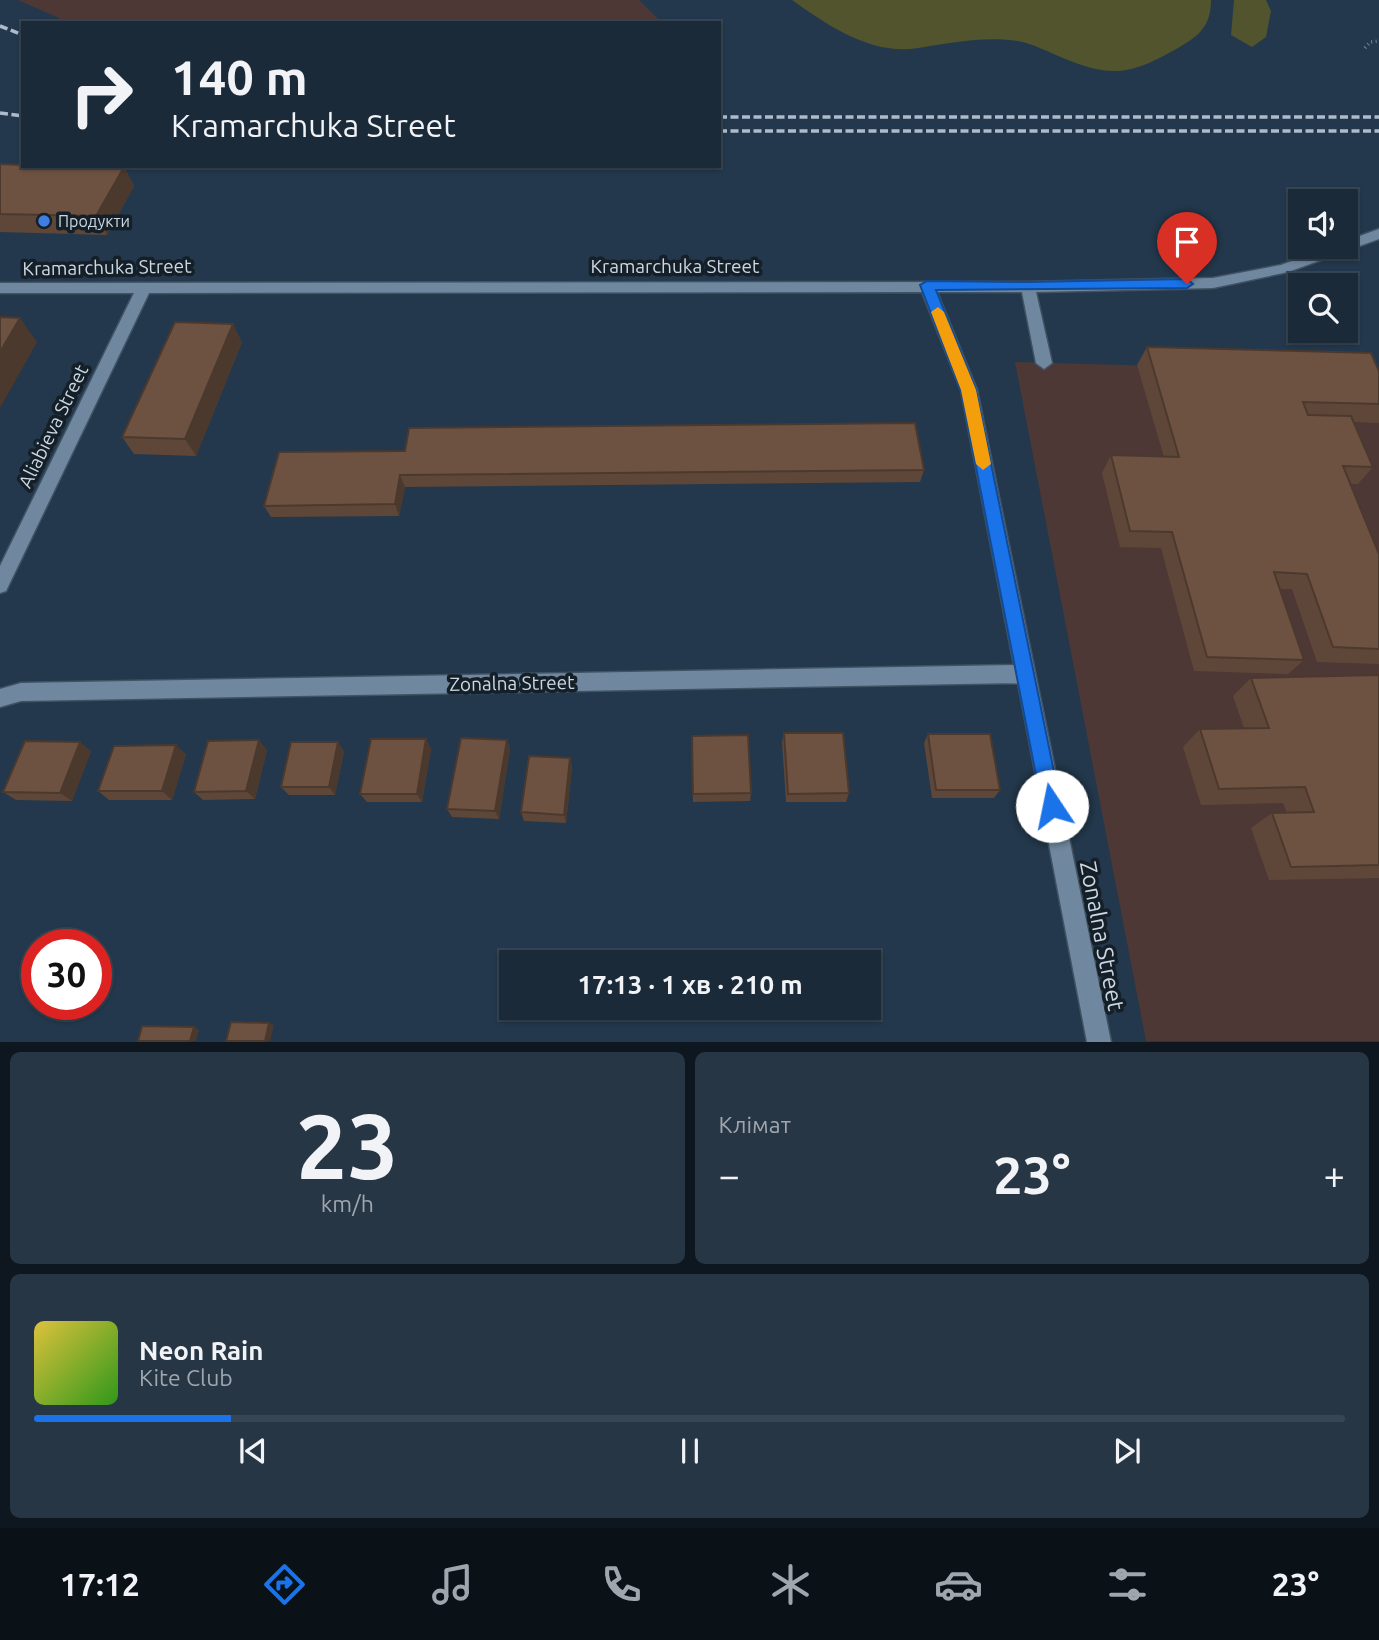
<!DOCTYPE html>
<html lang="uk">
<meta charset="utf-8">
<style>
body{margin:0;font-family:Ubuntu,sans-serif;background:#273644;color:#f1f3f6;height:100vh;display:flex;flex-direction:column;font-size:26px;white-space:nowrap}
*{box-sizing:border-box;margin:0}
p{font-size:23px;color:#9fa7ae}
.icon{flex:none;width:38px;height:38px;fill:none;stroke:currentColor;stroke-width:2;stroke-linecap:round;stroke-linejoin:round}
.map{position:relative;height:1042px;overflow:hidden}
.panel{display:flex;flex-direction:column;gap:10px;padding:10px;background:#0e171f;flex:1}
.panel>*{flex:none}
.banner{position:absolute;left:21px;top:21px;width:700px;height:147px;border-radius:0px;box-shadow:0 2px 5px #0004,0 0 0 2px #384653;background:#1a2a39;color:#f1f3f6;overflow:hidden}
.controls{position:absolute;left:1288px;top:189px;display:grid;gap:14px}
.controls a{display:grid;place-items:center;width:70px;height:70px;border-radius:0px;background:#1a2a39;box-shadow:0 2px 5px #0004,0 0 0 2px #384653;font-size:35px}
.speed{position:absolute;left:21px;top:929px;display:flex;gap:14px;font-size:35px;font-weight:700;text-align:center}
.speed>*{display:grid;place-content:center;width:91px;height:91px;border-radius:50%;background:#1a2a39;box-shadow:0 2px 5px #0004,0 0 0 2px #384653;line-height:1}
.speed .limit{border:10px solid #d22;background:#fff;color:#111}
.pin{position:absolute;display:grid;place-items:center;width:60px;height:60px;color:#fff;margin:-72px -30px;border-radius:50% 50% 50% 0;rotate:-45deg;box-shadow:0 0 7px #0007}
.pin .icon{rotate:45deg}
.me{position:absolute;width:77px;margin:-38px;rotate:349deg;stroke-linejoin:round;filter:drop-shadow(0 0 5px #0008)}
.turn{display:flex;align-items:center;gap:24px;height:147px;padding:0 35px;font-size:32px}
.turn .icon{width:91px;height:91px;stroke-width:2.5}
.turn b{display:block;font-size:49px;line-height:60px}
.big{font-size:52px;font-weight:600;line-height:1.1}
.panel .tile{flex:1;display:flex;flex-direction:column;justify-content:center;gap:10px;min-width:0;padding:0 24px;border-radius:10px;background:#273644}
.panel .dial{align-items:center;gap:0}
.dial b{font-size:91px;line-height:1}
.song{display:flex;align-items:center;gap:21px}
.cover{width:84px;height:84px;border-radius:10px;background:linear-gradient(135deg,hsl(50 70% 55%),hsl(110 70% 35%))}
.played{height:7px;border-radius:4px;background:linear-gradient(90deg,#1a73e8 15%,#384653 15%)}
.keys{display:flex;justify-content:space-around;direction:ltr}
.heat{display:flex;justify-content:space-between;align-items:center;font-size:38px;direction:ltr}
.panel .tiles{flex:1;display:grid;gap:10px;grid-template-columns:1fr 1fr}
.tile:last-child{grid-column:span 2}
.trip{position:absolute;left:499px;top:950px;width:382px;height:70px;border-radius:0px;background:#1a2a39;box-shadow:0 2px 5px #0004,0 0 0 2px #384653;font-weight:600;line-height:70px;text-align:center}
.tab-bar{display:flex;height:112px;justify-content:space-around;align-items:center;background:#0a1117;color:#9fa7ae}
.tab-bar .icon{width:49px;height:49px}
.tab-bar .selected{color:#1a73e8}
.tab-bar b{font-size:32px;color:#f1f3f6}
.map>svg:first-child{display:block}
</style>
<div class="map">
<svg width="1379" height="1042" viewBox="0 0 1379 1042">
<rect width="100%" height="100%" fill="#23384c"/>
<path fill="#4d3835" d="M18 0H639L662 23H70Z
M1015 362 1379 372V1041H1146Z"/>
<path fill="#51542d" d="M792 0H1211C1211 26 1199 36 1178 48 1132 74 1113 79 1063 58 1049 52 1033 44 1018 41 984 36 951 43 918 48 872 56 827 25 792 0Z
M1234 0H1266L1271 11 1266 37 1252 47 1231 35Z"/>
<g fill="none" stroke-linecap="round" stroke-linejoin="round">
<defs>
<path id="minor" d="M1379 229V239L1288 272 1213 288 1036 292 1052 363 1044 369 1036 363 1022 292H937L977 390 1111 1042H1087L1018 683 21 701 0 707V689L21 683 1014 665 961 390 922 292 149 293 6 591 0 593V566L134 293H0V283L1028 282 1213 278 1281 265 1330 247H1346V241Z"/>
</defs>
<use href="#minor" stroke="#405363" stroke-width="3"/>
<path stroke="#748596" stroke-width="3.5" stroke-dasharray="1 3.5" stroke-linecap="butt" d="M1365 48 1370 42 1379 41"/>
<use href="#minor" fill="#70889f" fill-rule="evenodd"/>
<path stroke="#aebbca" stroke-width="3.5" stroke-dasharray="8 3.5" stroke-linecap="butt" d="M0 26 23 35
M0 113 23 116
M719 117H1379
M719 131H1379"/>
</g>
<path fill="#5e4739" d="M0 164 124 167 134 186 107 235 0 232Z
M242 342 196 456 134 454 122 437Z
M1147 347 1379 371V423L1354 422 1373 467 1358 484H1350L1379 554V664L1317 662 1292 589H1280L1304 660 1288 674 1194 671 1161 548 1120 547 1102 473 1111 455 1164 457 1137 365Z
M279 452 924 470 920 482 405 487 399 516 271 517 264 506Z
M1379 675V878L1269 880 1251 828 1272 813H1287L1283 803 1201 805 1183 747 1200 729 1244 728 1233 696 1251 678Z
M784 733 849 793 846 802H786L782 742Z
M928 734 1000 790 994 798H932L924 743Z
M692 736 751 793 750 801 693 802Z
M426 739 431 749 422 802H367L360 794Z
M507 740 510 749 499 819 452 817 447 809Z
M267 750 255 799 203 800 194 792Z
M91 751 72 801 16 800 3 792Z
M344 751 335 795H289L281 787Z
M186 754 172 800H109L98 791Z
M570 758 572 767 566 823 524 821 521 812Z"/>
<path fill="#4c392e" d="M124 167 134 186 107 235 96 216Z
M20 318 37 342 0 408V352Z
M233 324 242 342 196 456 185 439Z
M400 475 405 487 399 516 395 504Z
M426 739 431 749 422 802 417 794Z
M259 740 267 750 255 799 246 791Z
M507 740 510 749 499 819 495 811Z
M80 742 91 751 72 801 60 793Z
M338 742 344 751 335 795 329 787Z
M176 745 186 754 172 800 162 791Z
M570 758 572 767 566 823 564 815Z
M269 1023 274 1025 270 1041H265Z
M194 1027 199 1030 196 1041H190Z"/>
<path fill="#6d5242" stroke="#4c392e" stroke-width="2" d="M0 164 23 165V166L124 167 96 216 0 214Z
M0 317 20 318 0 352Z
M175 322 233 324 185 439 122 437Z
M1147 347 1371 353 1379 371V404L1303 402 1308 415 1351 416 1373 467 1343 466 1379 554V649L1333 647 1307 574 1274 572 1304 660 1207 657 1172 532 1130 531 1111 455 1179 457Z
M915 423 924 470 400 475 395 504 264 506 279 452 405 451 409 428Z
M1379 675V865L1291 867 1272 813 1314 812 1305 787 1219 789 1200 729 1269 728 1251 678Z
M784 733H843L849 793 788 794Z
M928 734H990L1000 790H936Z
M748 735 751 793 693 794 692 736Z
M461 738 507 740 495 811 447 809Z
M371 739H426L417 794H360Z
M259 740 246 791 194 792 208 741Z
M25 741 80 742 60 793 3 792Z
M291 742H338L329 787H281Z
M176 745 162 791H98L114 746Z
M529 756 570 758 564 815 521 812Z
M231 1022 269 1023 265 1041H226Z
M142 1026 194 1027 190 1041H138Z"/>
<path fill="#1a73e8" stroke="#114b97" stroke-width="2" d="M1187 279 1193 284 1187 288 936 290 976 390 1061 806 1058 812 1052 815 1045 812 1042 806 961 390 920 285 927 281 1028 282Z"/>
<path fill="#f59e0b" d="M938 307 944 312 976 390 991 464 983 470 976 464 961 390 931 312Z"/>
<circle fill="#3f7fe0" stroke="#151f28" stroke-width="2.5" cx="44" cy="221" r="7"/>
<g text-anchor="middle" stroke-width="7" stroke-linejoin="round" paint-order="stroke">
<g font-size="16" fill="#cbd7e4" stroke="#151f28" text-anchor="start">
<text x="58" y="227">Продукти</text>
</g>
<g font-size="19" fill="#cbd7e4" stroke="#151f28">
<text x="675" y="273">Kramarchuka Street</text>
<text transform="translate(107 267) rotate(-1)" y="7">Kramarchuka Street</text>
<text transform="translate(53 426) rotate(-64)" y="7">Aliabieva Street</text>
<text transform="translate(512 683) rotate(-1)" y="7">Zonalna Street</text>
</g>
<g font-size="23" fill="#cbd7e4" stroke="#151f28">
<text transform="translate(1102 936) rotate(79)" y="8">Zonalna Street</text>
</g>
</g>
</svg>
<div class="controls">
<a><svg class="icon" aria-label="sound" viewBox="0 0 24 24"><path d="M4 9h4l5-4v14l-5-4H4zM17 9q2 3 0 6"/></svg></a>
<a><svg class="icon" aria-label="search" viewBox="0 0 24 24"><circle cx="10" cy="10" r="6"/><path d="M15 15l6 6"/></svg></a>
</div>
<div class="speed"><div class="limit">30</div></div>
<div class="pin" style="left:1187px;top:284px;background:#d93025"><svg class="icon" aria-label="arrive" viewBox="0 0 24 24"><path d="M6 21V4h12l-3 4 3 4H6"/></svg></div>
<svg class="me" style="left:1052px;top:806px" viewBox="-20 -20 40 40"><circle r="19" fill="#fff"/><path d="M0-13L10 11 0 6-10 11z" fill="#1a73e8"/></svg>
<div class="trip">17:13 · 1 хв · 210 m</div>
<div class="banner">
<div class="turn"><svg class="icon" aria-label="right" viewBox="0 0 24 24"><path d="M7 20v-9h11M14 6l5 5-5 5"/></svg><div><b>140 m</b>Kramarchuka Street</div></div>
</div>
</div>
<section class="panel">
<div class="tiles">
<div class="tile dial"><b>23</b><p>km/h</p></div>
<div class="tile"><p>Клімат</p>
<div class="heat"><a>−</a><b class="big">23°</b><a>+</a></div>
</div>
<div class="tile">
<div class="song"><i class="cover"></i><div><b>Neon Rain</b><p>Kite Club</p></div></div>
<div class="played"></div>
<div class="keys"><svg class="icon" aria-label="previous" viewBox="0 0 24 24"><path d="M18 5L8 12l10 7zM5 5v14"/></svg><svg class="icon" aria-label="pause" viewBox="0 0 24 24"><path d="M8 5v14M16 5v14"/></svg><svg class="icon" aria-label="next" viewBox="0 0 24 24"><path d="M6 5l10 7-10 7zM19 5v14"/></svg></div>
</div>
</div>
</section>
<nav class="tab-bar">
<b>17:12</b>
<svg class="icon selected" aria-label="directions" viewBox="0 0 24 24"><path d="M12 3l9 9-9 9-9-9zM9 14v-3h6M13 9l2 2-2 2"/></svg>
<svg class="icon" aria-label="music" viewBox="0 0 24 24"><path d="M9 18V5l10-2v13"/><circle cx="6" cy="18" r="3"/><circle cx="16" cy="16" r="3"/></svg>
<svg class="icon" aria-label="phone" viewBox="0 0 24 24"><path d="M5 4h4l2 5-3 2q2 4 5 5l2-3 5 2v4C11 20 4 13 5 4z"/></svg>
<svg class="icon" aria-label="climate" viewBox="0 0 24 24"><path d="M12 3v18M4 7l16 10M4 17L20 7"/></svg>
<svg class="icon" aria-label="car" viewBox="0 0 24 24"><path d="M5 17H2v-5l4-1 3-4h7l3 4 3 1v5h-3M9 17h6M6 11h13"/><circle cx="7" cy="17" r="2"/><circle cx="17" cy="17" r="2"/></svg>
<svg class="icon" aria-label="filters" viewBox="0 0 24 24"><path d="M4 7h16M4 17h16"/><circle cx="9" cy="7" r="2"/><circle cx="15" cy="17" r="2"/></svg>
<b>23°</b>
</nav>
